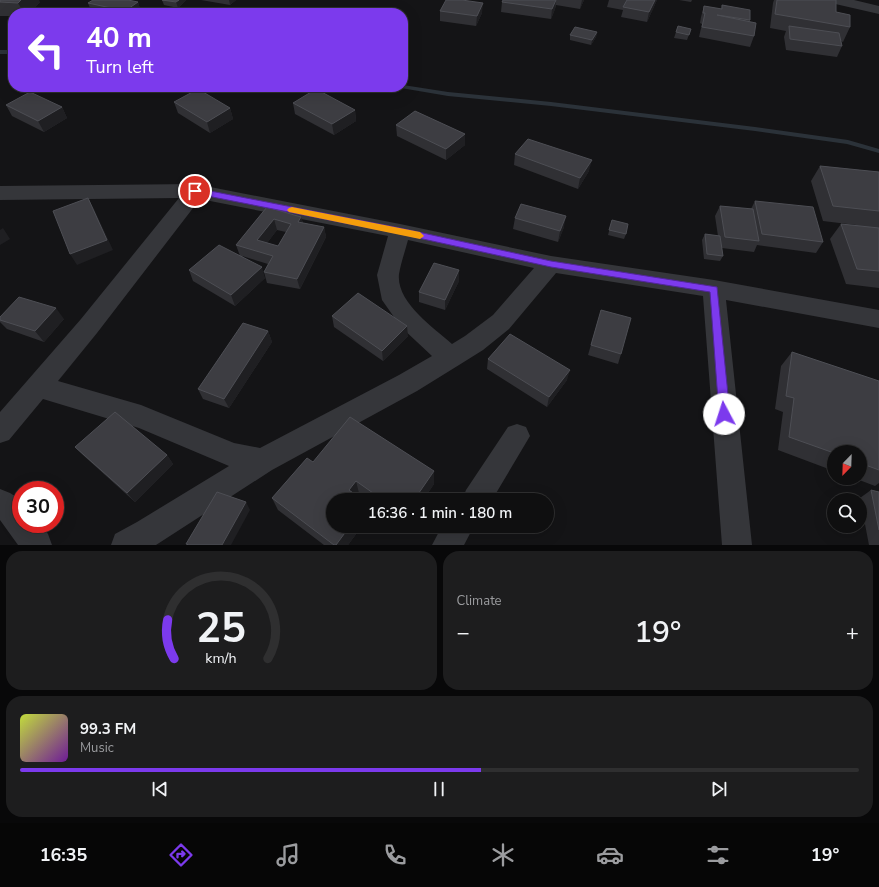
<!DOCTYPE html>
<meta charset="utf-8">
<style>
body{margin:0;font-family:"Nunito Sans",sans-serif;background:#1d1d1e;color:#f1f3f6;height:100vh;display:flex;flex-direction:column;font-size:15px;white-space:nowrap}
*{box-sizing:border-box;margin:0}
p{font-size:13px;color:#9b9c9f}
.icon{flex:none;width:22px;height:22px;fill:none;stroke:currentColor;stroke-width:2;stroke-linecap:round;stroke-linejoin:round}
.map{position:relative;height:545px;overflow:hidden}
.drawer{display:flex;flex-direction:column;gap:6px;padding:6px;background:#080809;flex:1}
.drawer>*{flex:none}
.top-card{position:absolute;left:8px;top:8px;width:400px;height:84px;border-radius:16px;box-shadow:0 4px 16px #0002,0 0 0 1px #2f2f30;background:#7c3aed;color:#fff;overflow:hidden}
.needle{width:26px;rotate:203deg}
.tools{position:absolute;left:827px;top:445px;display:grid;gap:8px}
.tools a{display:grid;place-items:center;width:40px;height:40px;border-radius:50%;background:#0f0f10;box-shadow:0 4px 16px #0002,0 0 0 1px #2f2f30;font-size:20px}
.speed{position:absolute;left:12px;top:481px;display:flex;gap:8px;font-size:20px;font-weight:700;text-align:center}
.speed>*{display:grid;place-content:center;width:52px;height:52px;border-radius:50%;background:#0f0f10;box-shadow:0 4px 16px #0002,0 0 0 1px #2f2f30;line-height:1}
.speed .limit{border:6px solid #d22;background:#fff;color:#111}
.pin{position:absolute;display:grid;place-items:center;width:34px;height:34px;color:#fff;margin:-17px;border:2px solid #fff;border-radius:50%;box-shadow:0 1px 4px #0007}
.me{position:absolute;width:44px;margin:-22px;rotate:355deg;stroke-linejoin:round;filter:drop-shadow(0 0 3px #0008)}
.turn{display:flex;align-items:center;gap:14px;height:84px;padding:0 12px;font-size:18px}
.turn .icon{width:52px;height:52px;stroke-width:2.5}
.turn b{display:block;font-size:28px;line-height:34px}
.big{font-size:30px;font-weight:600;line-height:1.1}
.drawer .tile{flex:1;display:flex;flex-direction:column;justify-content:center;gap:6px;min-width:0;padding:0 14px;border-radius:16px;background:#1d1d1e}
.drawer .dial{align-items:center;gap:0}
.dial svg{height:104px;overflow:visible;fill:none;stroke:#2f2f30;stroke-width:7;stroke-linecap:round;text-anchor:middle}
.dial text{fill:#f1f3f6;stroke:none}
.song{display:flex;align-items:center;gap:12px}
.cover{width:48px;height:48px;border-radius:6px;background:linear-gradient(135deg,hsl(70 70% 55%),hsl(280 70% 35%))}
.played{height:4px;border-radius:2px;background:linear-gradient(90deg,#7c3aed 55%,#2f2f30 55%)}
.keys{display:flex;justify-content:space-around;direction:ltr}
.heat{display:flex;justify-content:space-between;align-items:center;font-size:22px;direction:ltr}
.drawer .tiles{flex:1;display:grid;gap:6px;grid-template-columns:1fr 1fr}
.tile:last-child{grid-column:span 2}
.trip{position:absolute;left:326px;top:493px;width:228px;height:40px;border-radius:20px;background:#0f0f10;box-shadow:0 4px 16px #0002,0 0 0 1px #2f2f30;font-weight:600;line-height:40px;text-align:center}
.tab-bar{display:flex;height:64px;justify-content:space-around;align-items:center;background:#060606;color:#9b9c9f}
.tab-bar .icon{width:28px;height:28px}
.tab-bar .selected{color:#7c3aed}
.tab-bar b{font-size:18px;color:#f1f3f6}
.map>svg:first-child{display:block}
</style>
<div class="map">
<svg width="879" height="545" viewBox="0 0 879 545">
<rect width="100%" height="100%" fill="#141416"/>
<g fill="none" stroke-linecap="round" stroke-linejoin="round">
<path fill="#2b3239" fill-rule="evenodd" d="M0 50H13V54H0Z
M403 85 448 92 551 102 755 127 848 140 879 149V153L847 144 755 131 551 106 448 96 401 88 400 87H403Z"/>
<path fill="#35363a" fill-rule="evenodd" d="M829 0H854L879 6V14L831 3Z
M195 184 400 224 551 256 714 280 879 310V328L726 300 752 545H722L703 296 556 273 509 329 483 350 459 365 417 391 272 470 156 545H111L115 534 137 522 229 466 139 428 43 399 9 440 0 443V412L81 319 179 198 0 200V186ZM200 199 388 236 377 275 382 300 401 327 432 356 399 375 260 448 234 443 141 405 58 381 97 333ZM408 240 534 268 493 315 465 336 452 344C433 327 396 302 399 274 401 263 405 251 408 240Z
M517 424 526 427 530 436 492 500H462L466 490 508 427Z
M0 489 10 493 21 500V524H40L48 534 52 545H18L0 520Z
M442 526H474L464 545H432Z"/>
</g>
<path fill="#303034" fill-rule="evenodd" d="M0 0 40 2 30 13H13V16H0Z
M162 0H186L178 8 164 5Z
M201 0H236L230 5Z
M503 0H584L580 9 556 5 555 9 551 19 501 12 502 2Z
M609 0H657L647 22 621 17 623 10 607 7Z
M679 0H692L691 2Z
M774 0H777L836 12 850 27 843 42 841 41 842 46 837 57 786 50 784 37 786 31 770 28 773 3Z
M138 2 141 12 140 13H92L88 3Z
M722 5 750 20V21L754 36 750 47 699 37 702 24 700 23 701 17 704 6 721 9Z
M440 11 482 13 476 26 440 21Z
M678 26 691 29 687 40 674 38Z
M597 32 596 37 591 45 570 40V35Z
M174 102 230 108 233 119 210 133 178 113Z
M293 103 355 110 356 121 334 135 295 114Z
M6 105 62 107 67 118 44 132 12 116Z
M396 125 465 134V145L446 160 397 136Z
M515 154 589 171 578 189 514 165Z
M820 166 879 172V288L846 284 830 239 841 224 856 225 823 221 811 181Z
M755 201 823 242 816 253 757 245 754 252 722 248 723 256 720 261 704 259 702 240 705 234 718 236 715 216 720 206 751 209Z
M267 207 301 217 303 223 324 227 326 237 300 289 267 283 264 272 268 264 242 256 265 278 235 306 193 281 189 270 240 256 236 245ZM277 230 286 232 278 246 267 243Z
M515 218 564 227 558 242 513 229Z
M612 220 626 234 624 239 608 235Z
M459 281 445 310 419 302V292Z
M332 316 408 336 383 361 334 327Z
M0 317 64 319 44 342 7 329 0 322Z
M598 320 621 354 618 364 588 355Z
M268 331 272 342 229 408 203 399 198 389Z
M792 352 879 381V483L875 486 854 478H860V452H834V471L778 450 783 412 775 409 781 366Z
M488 359 567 380 547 407 487 369Z
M75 447 167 455 173 464 135 502 84 456Z
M313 462 434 484 423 500H369L359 493 333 526H362L348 545H324L278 510 272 498Z
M871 490 879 492V545H869L860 498Z"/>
<path fill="#1f1f22" d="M21 0H39L40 2 30 13H24L18 3Z
M179 0H186L178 8 176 2Z
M229 0H236L230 5Z
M556 0 555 9 551 19 552 9Z
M582 0H584L580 9Z
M655 0H657L647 22 649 12Z
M138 2 141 12 140 13H125V11Z
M483 3 482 13 476 26 477 16Z
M597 32 596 37 591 45 592 40Z
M62 107 67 118 44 132 38 121Z
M230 108 233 119 210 133 207 122Z
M355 110 356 121 334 135 332 124Z
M465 134V145L446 160V149Z
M592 160 589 171 578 189 580 178Z
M88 198 94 209 113 250 77 265 70 254Z
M566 216 564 227 558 242 560 231Z
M301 217 304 228 298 222Z
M274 219 277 230 261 251 257 240Z
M324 227 326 237 300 289 297 279Z
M3 228 10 239 0 245V230Z
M262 267 265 278 235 306 231 295Z
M459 270V281L445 310V300Z
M56 308 64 319 44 342 35 331Z
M407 326 408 336 383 361 382 351Z
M268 331 272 342 229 408 224 399Z
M570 370 567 380 547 407 549 397Z
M167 455 173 464 135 502 127 493Z
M434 471V484L423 500H414Z
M356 481 359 493 353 500 349 490Z
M246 502 250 510 231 545H222Z
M350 526H362L348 545H336Z"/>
<path fill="#3d3d42" stroke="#4d4e54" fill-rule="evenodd" d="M0 0H21L18 3 0 2Z
M93 0H128L138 2 125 11 88 3Z
M162 0H179L176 2Z
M446 0H462L483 3 477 16 440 11Z
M503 0H556L552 9 502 2Z
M627 0H655L649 12 623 7Z
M777 0H836V12L850 15V27L775 14Z
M722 5 750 10V20L717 15 756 23 754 36 702 27 705 13H703L704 6 722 9Z
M678 26 691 29 689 35 676 32Z
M789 26 839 33 842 46 790 39Z
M575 27 597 32 592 40 570 35Z
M198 89 230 108 207 122 174 102Z
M316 89 355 110 332 124 293 103Z
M30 92 62 107 38 121 6 105Z
M415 111 465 134 446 149 396 125Z
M528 139 592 160 580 178 515 154Z
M820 166 879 172V211L833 206Z
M88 198 107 240 70 254 53 211Z
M755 201 813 207 823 242 762 234Z
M521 204 566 216 560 231 515 218Z
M720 206 753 209 759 241 725 237Z
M267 207 301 217 298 222 324 227 297 279 264 272 273 256 236 245ZM274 219 291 224 278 246 257 240Z
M612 220 628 224 626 234 609 230Z
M841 224 879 228V271L857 269Z
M705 234 720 236 723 256 707 254Z
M219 245 262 267 231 295 189 270Z
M434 263 459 270 445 300 419 292Z
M358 293 407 326 382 351 332 316Z
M19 297 56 308 35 331 0 320V317Z
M601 310 631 318 621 354 591 345Z
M243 323 268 331 224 399 198 389Z
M510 334 570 370 549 397 488 359Z
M792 352 879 381V470L860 463V452H834V453L789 437 794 398 786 396Z
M115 412 167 455 127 493 75 447Z
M350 417 434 471 414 500H383L356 481 349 490 363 500H333V526H350L336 545H334L272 498 307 458 313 462Z
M871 490 879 492V530Z
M217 492 246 502 222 545H189L186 544Z"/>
<path fill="#7c3aed" stroke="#51269a" d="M195 188 400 228 551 261 717 287 730 414 728 418 724 419 720 418 719 414 710 292 551 267 400 234 192 193 191 191Z"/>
<path fill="#f59e0b" d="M292 207 420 232 424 236 420 239 289 212 287 210 289 208Z"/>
</svg>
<div class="tools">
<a><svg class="needle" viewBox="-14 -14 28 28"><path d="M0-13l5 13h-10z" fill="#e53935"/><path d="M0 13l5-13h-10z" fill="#9b9c9f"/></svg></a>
<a><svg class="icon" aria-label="search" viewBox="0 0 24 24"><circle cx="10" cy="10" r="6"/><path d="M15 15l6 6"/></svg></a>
</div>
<div class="speed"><div class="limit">30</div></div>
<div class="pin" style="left:195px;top:191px;background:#d93025"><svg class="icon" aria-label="arrive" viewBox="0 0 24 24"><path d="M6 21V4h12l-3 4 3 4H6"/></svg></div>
<svg class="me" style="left:724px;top:414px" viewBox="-20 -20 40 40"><circle r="19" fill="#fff"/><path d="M0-13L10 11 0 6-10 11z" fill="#7c3aed"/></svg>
<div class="trip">16:36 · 1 min · 180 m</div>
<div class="top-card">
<div class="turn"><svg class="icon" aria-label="left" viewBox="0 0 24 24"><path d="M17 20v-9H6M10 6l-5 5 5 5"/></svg><div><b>40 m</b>Turn left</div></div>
</div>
</div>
<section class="drawer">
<div class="tiles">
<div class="tile dial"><svg viewBox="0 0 100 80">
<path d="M14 69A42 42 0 1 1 86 69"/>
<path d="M14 69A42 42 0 0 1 9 39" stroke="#7c3aed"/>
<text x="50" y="56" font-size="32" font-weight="700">25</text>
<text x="50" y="72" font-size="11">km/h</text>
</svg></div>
<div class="tile"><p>Climate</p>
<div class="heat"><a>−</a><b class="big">19°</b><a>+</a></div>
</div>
<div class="tile">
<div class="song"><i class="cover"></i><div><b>99.3 FM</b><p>Music</p></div></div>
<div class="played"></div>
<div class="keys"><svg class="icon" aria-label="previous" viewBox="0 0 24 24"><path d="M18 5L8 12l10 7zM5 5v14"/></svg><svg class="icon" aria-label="pause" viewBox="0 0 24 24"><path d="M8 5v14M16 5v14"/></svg><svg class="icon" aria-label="next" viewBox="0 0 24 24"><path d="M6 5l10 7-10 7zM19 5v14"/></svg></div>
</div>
</div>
</section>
<nav class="tab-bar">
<b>16:35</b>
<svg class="icon selected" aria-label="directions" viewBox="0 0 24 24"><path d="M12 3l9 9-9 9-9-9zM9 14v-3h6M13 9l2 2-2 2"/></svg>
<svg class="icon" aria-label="music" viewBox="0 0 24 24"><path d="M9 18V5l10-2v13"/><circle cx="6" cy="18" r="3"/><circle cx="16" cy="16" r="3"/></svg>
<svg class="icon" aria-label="phone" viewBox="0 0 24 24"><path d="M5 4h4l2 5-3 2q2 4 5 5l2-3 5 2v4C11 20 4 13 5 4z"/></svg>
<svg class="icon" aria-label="climate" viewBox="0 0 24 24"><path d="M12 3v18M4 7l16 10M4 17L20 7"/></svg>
<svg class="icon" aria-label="car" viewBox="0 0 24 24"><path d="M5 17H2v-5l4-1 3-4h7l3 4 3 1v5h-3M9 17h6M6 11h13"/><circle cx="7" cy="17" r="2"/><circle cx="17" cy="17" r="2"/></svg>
<svg class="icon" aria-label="filters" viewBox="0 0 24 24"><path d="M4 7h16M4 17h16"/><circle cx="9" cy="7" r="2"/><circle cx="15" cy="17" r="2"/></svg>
<b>19°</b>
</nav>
